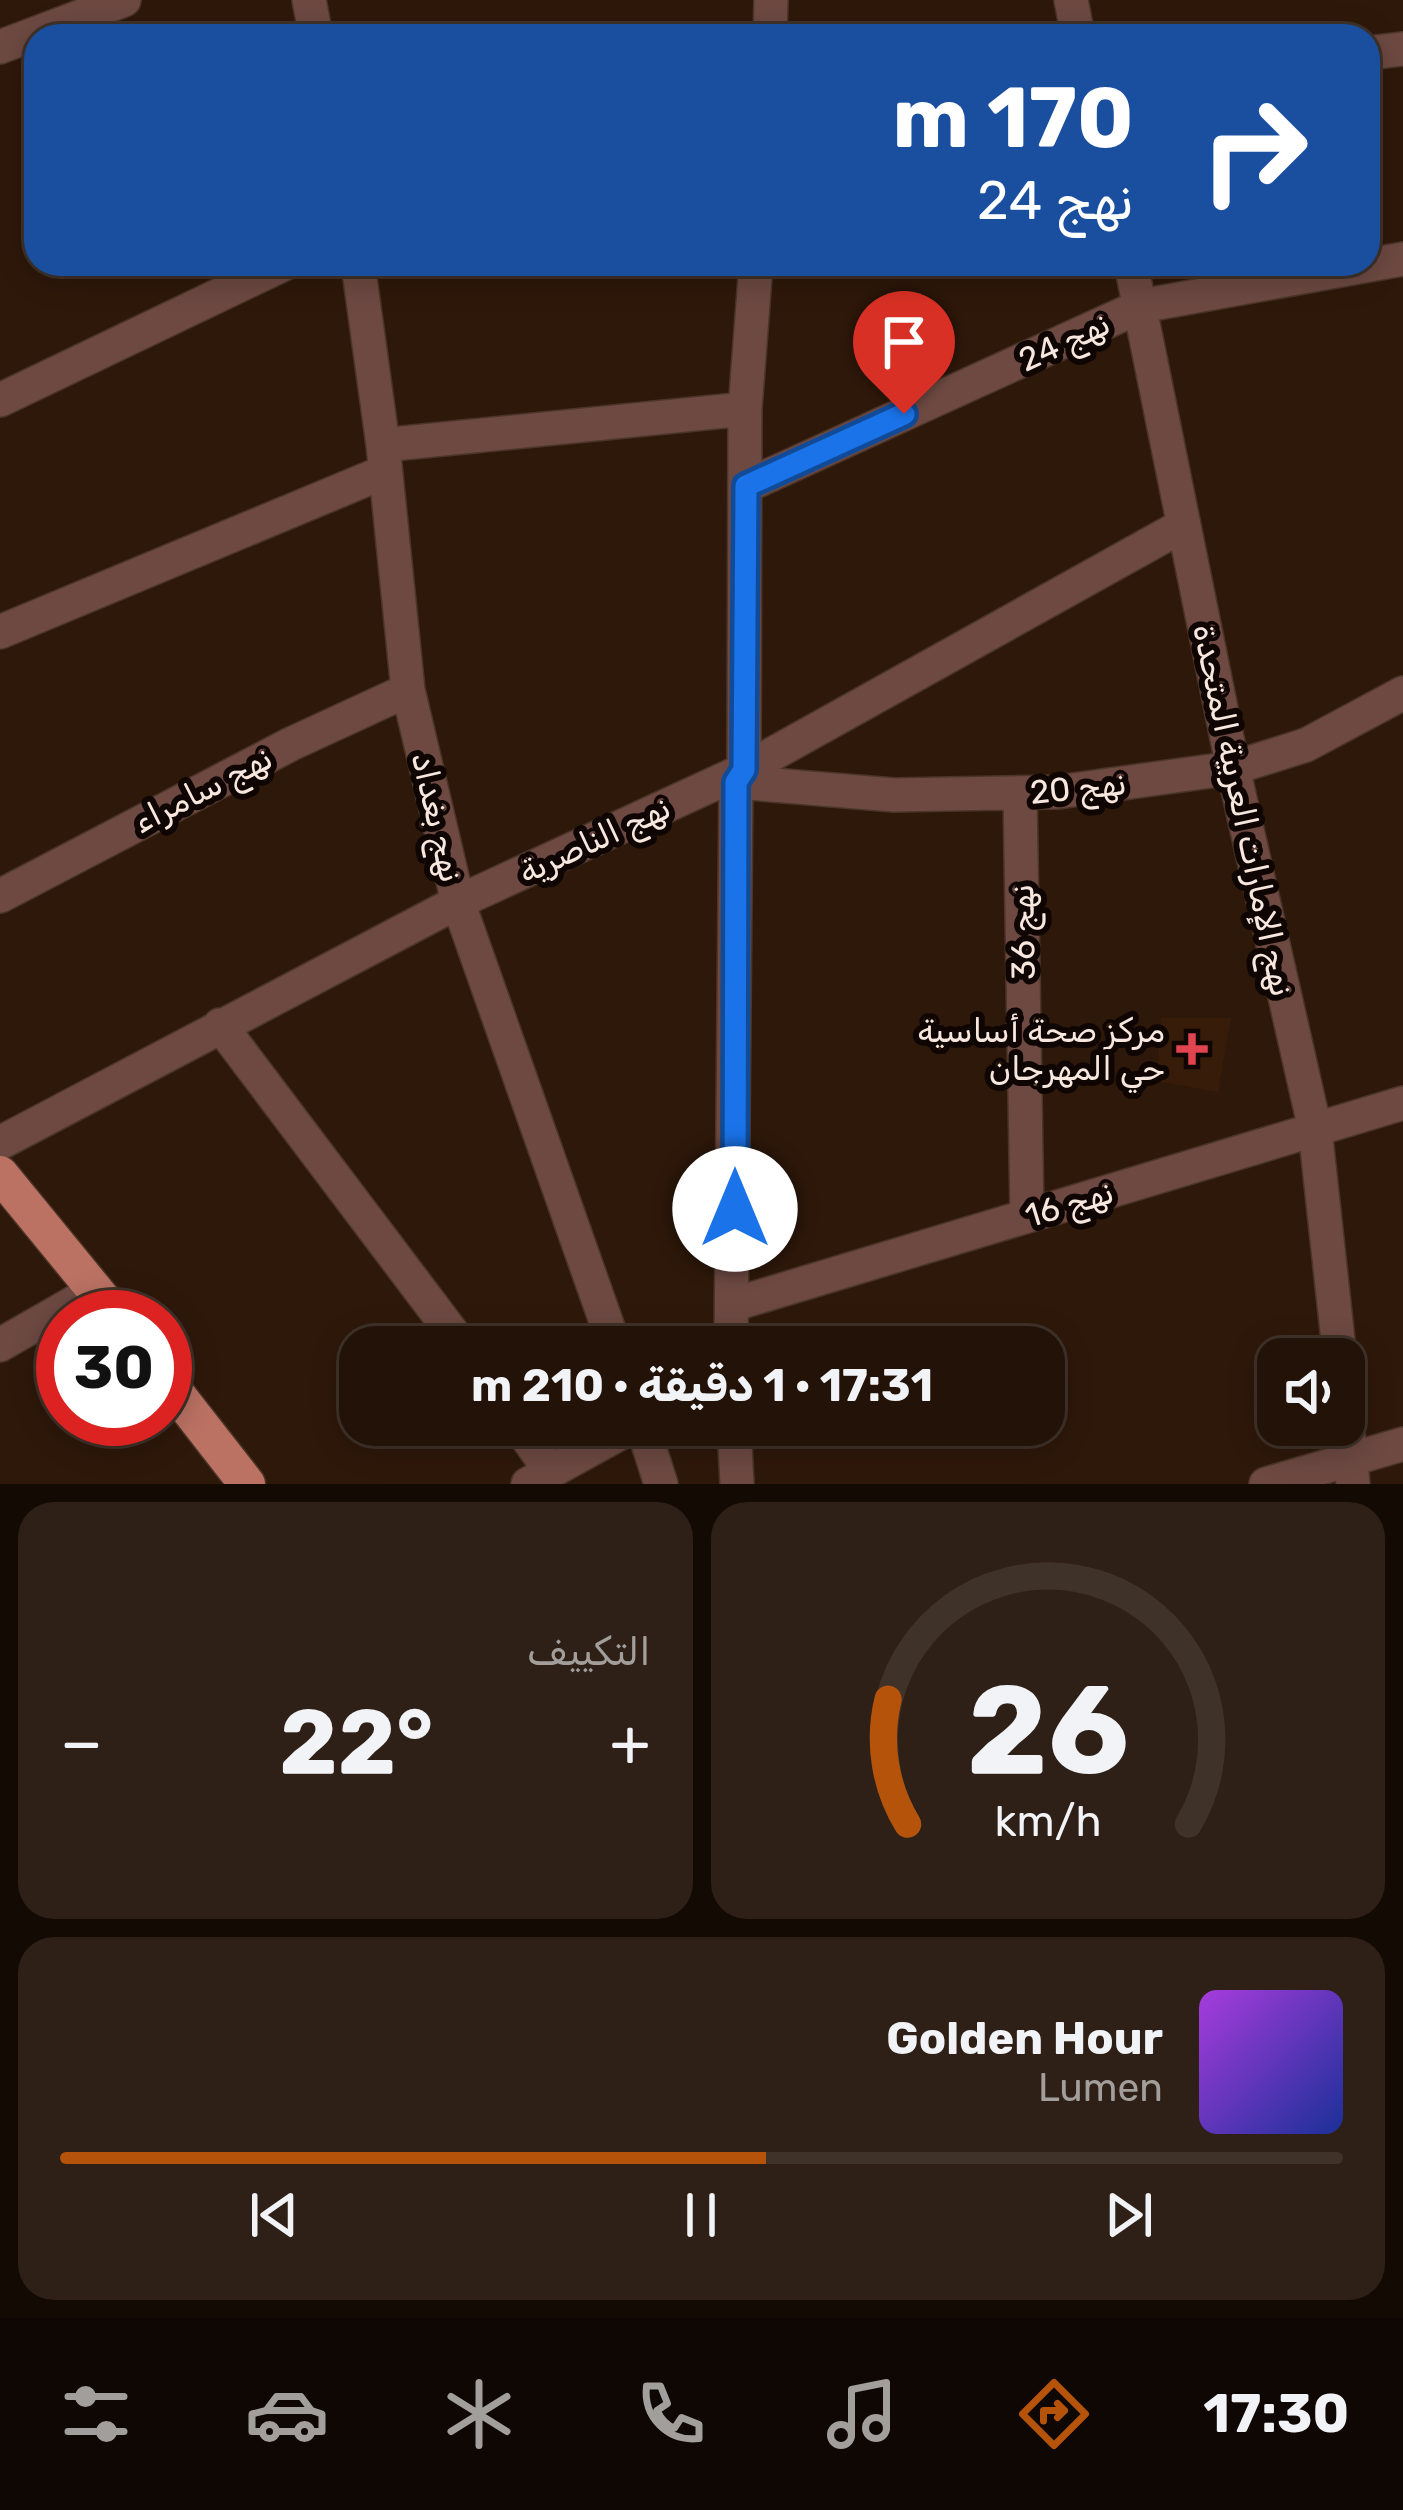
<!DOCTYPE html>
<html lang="ar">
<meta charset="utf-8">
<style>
body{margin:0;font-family:Rubik,Cairo,sans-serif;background:#2e2016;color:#f1f3f6;direction:rtl;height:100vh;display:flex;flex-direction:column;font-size:45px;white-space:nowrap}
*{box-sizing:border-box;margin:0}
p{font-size:39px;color:#a29e9c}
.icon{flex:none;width:66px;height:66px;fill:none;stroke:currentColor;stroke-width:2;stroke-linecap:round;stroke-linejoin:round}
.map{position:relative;height:1484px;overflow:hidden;direction:ltr}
.drawer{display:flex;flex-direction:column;gap:18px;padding:18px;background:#130a04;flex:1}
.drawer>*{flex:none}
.hud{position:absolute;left:24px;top:24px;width:1356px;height:252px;border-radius:36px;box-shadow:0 6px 30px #0003,0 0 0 3px #3f3229;direction:rtl;background:#1a4fa0;color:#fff;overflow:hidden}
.fabs{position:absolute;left:1257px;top:1338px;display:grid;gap:24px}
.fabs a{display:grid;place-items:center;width:108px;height:108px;border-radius:24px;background:#221208;box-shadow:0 6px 30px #0003,0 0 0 3px #3f3229;font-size:60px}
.speed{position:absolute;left:36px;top:1290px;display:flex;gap:24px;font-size:60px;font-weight:700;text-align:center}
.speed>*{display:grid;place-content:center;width:156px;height:156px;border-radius:50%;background:#221208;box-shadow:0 6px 30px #0003,0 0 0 3px #3f3229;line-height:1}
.speed .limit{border:18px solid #d22;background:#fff;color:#111}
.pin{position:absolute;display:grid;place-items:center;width:102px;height:102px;color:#fff;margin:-123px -51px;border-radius:50% 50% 50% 0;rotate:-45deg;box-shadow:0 0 12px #0007}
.pin .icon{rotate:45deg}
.me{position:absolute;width:132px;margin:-66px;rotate:0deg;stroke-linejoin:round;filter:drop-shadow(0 0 9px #0008)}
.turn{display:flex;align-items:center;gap:42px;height:252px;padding:0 48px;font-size:54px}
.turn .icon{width:156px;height:156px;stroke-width:2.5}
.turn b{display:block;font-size:84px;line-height:102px}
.big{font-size:90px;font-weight:700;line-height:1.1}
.drawer .tile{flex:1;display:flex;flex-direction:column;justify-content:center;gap:18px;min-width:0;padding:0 42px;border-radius:36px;background:#2e2016}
.drawer .dial{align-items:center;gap:0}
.dial svg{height:312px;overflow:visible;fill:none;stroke:#3f3229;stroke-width:7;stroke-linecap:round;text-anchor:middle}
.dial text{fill:#f1f3f6;stroke:none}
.song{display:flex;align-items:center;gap:36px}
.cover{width:144px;height:144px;border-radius:18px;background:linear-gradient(135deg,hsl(280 70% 55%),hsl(230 70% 35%))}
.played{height:12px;border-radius:6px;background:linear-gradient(90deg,#b45309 55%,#3f3229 55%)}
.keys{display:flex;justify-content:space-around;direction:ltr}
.heat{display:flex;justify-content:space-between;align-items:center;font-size:66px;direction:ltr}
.drawer .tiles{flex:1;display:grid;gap:18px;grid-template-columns:1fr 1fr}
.tile:last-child{grid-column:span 2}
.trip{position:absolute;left:339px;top:1326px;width:726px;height:120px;border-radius:36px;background:#221208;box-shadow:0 6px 30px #0003,0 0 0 3px #3f3229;font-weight:700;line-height:120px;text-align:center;direction:rtl}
.dock{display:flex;height:192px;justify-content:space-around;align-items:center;background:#0e0703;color:#a29e9c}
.dock .icon{width:84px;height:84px}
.dock .on{color:#b45309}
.dock b{font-size:54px;color:#f1f3f6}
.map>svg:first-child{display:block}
</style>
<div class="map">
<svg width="1403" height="1484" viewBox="0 0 1403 1484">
<rect width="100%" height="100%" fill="#2e180a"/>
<path fill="#371c09" d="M1161 1018H1231L1218 1092 1157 1081Z"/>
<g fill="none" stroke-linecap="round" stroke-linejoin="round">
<defs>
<path id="minor" d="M309 0 316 36
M1071 0 1078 36
M770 36 771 0
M0 47 124 0
M1368 53 1403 49
M358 264 383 445 408 690 458 902 615 1347
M1131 264 1233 768 1315 1129 1340 1359
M0 400 284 264
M383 445 745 409
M746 486 1141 306 1403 259
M0 632 384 472
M736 782 894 795 1058 792 1233 768 1306 745 1403 693
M1020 794 1027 1215
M0 896 291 744 408 690
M220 1025 463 1347
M0 1143 458 902 744 770 1182 526
M735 1304 1403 1103
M0 1345 96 1290
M731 1347 736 782 744 770 745 409 756 264
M1344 1393 1353 1484
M518 1425 550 1470
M642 1425 661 1484
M734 1425 737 1484
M528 1484 635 1425
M1266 1484 1403 1444"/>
<path id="major" d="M0 1174 117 1317
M165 1379 247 1484"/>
</defs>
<use href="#minor" stroke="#4a3528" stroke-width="36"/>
<use href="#major" stroke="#4a3528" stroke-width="39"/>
<use href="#minor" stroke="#6d4942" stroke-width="33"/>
<use href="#major" stroke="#bb7263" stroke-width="36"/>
</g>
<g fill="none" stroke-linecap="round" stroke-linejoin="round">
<defs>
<path id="route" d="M735 1209 736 782 744 770 746 486 904 414"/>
</defs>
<use href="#route" stroke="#114b97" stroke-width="30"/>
<use href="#route" stroke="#1a73e8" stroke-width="21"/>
</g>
<path fill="#e0444e" stroke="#0f0603" stroke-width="4.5" d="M1186 1031h12v12h12v12h-12v12h-12v-12h-12v-12h12z"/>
<g text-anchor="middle" stroke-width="12" stroke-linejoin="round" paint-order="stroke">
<g font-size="33" fill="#f7e7de" stroke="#0f0603">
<text transform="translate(1064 341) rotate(-25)" y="12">نهج 24</text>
<text transform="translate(1078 787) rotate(-6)" y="12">نهج 20</text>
<text transform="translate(202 789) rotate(-27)" y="12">نهج سامراء</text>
<text transform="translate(1244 810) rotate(78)" y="12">نهج الإمارات العربية المتحدة</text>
<text transform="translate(438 817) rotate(77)" y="12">نهج بغداد</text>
<text transform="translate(594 839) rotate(-25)" y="12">نهج الناصرية</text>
<text transform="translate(1022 932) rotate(-91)" y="12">نهج 36</text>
<text transform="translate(1069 1203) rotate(-17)" y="12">نهج 16</text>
</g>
<g font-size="33" fill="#f7e7de" stroke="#0f0603" text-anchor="end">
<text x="1165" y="1042">مركز صحة أساسية<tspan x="1165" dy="38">حي المهرجان</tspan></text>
</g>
</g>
</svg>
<div class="fabs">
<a><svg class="icon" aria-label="sound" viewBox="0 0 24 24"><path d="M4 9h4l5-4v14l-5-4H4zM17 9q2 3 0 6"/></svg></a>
</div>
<div class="speed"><div class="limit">30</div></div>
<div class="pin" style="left:904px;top:414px;background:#d93025"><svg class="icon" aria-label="arrive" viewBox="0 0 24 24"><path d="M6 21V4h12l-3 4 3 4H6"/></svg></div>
<svg class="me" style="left:735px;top:1209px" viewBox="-20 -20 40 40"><circle r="19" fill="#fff"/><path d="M0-13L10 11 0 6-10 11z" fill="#1a73e8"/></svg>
<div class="trip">17:31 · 1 دقيقة · 210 m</div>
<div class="hud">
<div class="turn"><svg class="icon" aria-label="right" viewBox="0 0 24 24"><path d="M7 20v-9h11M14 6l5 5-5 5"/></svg><div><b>170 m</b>نهج 24</div></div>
</div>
</div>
<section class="drawer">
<div class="tiles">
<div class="tile dial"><svg viewBox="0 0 100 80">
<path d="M14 69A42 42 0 1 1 86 69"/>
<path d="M14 69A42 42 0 0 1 9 37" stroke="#b45309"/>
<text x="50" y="56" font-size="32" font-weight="700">26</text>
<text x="50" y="72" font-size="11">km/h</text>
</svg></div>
<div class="tile"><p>التكييف</p>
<div class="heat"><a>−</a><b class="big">22°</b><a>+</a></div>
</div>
<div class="tile">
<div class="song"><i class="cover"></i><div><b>Golden Hour</b><p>Lumen</p></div></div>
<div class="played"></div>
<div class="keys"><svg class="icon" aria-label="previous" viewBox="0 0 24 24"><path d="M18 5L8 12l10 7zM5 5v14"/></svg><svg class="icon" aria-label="pause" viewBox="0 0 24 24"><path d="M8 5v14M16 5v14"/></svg><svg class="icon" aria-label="next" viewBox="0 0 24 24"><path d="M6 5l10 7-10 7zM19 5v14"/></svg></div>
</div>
</div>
</section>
<nav class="dock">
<b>17:30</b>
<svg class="icon on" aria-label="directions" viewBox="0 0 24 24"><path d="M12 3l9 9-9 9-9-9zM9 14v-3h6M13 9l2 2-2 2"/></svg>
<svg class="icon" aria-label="music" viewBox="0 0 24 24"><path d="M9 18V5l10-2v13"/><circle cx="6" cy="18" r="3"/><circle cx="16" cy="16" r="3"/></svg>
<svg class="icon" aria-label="phone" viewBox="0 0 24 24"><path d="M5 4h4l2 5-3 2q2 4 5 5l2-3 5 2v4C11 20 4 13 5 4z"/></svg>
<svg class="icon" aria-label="climate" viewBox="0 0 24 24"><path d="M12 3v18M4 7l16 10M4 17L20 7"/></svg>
<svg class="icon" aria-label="car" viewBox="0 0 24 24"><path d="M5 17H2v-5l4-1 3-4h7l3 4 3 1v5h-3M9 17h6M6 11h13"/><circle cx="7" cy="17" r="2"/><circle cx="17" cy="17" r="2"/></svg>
<svg class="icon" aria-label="filters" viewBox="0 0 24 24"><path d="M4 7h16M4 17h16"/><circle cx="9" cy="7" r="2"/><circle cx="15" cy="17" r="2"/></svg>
</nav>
